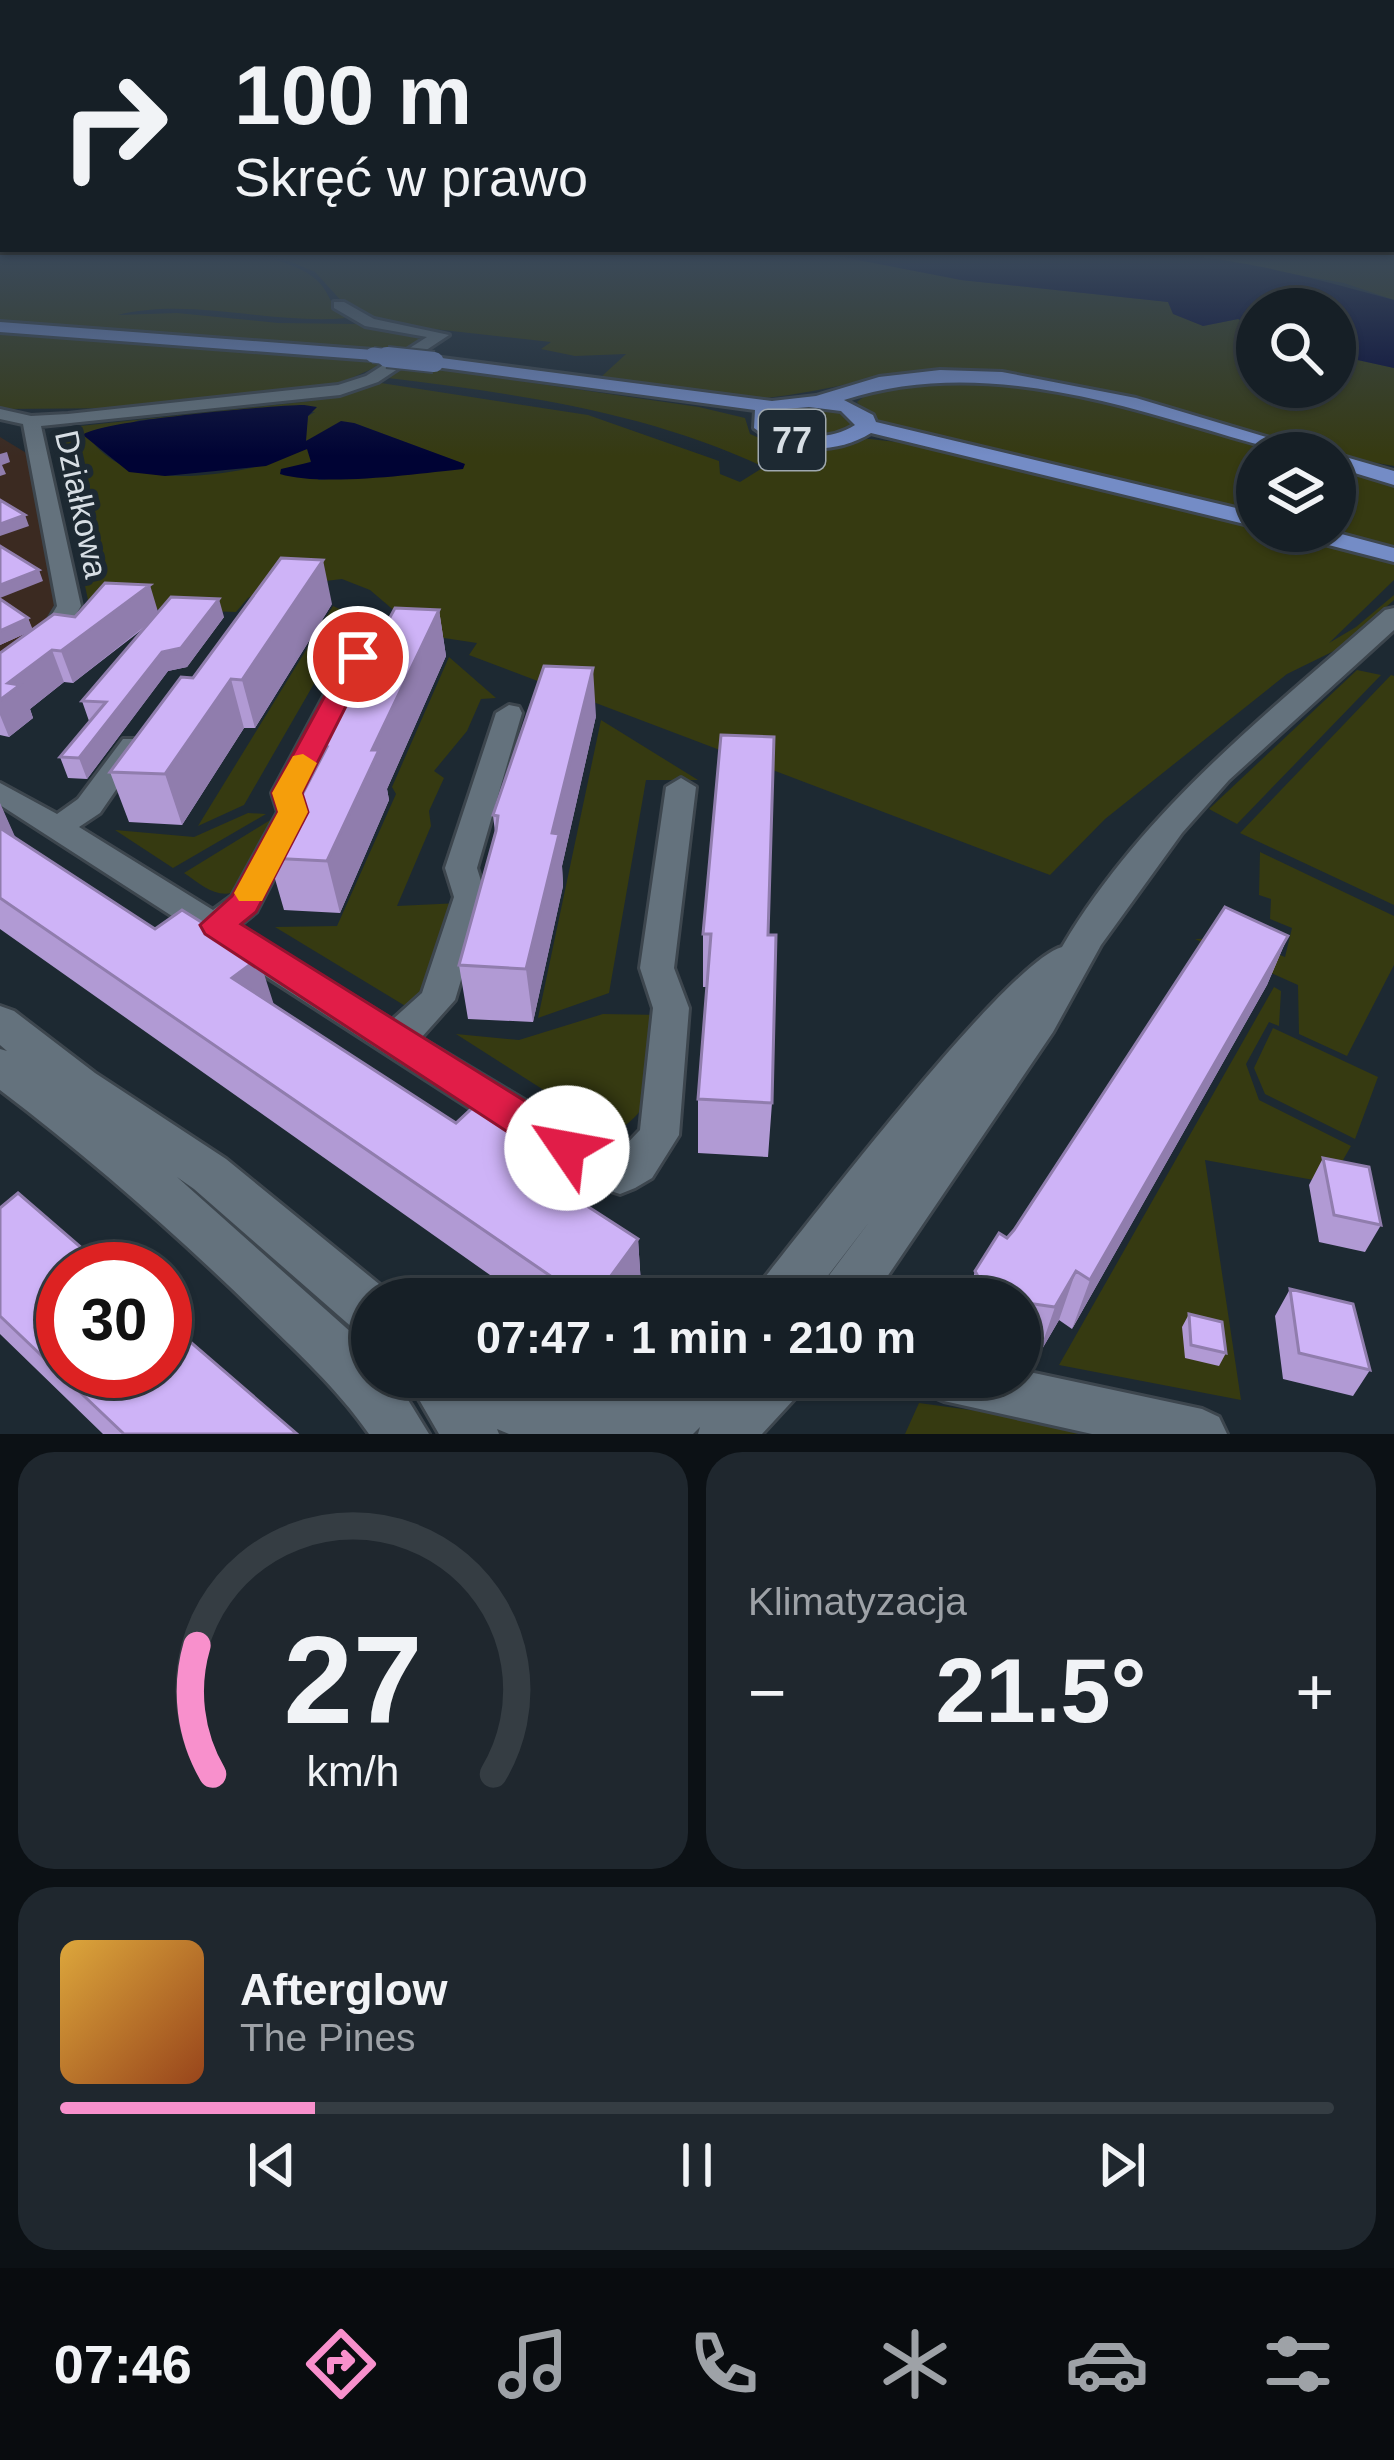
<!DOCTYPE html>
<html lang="pl">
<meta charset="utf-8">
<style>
body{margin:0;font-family:Helvetica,sans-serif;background:#1f272e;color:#f1f3f6;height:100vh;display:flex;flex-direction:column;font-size:45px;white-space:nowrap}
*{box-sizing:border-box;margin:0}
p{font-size:39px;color:#9ea2a7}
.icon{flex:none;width:66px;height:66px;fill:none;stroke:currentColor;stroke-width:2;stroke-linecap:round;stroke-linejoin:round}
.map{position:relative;height:1434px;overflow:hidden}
.panel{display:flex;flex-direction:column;gap:18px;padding:18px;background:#0c1115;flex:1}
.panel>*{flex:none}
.top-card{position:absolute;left:0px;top:0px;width:1395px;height:252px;box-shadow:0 3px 9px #0004,0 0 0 3px #353d43;background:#161f26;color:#f1f3f6;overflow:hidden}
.buttons{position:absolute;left:1236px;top:288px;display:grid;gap:24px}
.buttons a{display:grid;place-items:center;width:120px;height:120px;border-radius:50%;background:#161f26;box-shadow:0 3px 9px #0004,0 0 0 3px #353d43;font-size:60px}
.speed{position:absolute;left:36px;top:1242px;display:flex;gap:24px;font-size:60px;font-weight:700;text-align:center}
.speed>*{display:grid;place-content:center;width:156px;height:156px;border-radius:50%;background:#161f26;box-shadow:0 3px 9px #0004,0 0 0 3px #353d43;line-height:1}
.speed .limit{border:18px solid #d22;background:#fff;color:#111}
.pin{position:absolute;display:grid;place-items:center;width:102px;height:102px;color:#fff;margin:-51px;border:6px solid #fff;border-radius:50%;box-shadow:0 3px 12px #0007}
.me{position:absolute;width:132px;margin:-66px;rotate:303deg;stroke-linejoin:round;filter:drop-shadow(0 0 9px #0008)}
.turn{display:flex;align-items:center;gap:42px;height:252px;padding:0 36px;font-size:54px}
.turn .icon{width:156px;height:156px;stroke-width:2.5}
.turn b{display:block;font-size:84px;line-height:102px}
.big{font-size:90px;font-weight:600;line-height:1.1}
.panel .widget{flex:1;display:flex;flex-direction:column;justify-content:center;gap:18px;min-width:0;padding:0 42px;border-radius:36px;background:#1f272e}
.panel .dial{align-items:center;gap:0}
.dial svg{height:312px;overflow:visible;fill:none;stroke:#353d43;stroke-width:7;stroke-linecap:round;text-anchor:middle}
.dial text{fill:#f1f3f6;stroke:none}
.song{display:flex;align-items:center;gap:36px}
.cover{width:144px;height:144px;border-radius:18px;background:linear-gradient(135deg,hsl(40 70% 55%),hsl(20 70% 35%))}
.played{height:12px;border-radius:6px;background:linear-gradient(90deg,#f890cc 20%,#353d43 20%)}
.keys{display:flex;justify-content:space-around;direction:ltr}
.heat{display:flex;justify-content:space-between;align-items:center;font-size:66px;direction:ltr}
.panel .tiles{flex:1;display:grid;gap:18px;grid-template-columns:1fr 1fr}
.widget:last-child{grid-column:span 2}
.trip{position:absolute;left:351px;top:1278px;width:690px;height:120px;border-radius:60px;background:#161f26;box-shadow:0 3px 9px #0004,0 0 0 3px #353d43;font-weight:600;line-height:120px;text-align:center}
.tab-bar{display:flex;height:192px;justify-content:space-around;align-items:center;background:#090c0f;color:#9ea2a7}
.tab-bar .icon{width:84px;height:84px}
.tab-bar .selected{color:#f890cc}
.tab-bar b{font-size:54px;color:#f1f3f6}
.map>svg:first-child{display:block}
</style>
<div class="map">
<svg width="1394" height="1434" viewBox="0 0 1394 1434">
<rect width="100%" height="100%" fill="#1d2932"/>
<path fill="#3b2a21" d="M0 437 28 454 56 598 49 623 0 657Z"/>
<path fill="#363a11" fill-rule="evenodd" d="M0 255H260C281 262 309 268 323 287 332 300 332 309 347 318 272 325 191 297 118 315L177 313 278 323 358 324 425 337 401 353 0 324Z
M274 255H832L903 265 961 280 1169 302 1203 326 1238 319 1254 324 1257 387H1335V355L1394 368V466C1258 445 1129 384 992 370 915 362 849 388 774 397 718 404 656 386 601 377L626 354 575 356 541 349 551 342 380 323 346 306 315 272Z
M1182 255H1394V300L1344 283Z
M0 331 195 343 385 363 329 388 136 408 0 409Z
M409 365 699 407 745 418 750 434 778 446 851 437 943 447 1257 523V531H1292L1394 556V580L1329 643 1356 627 1394 595V600L1338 649 1287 674 1105 819 1050 875 469 655 477 643 444 638 404 619 370 590 342 579 268 588 248 598 236 612 86 607 88 600 54 436 71 427 311 401 381 383 588 415 719 461 720 474 740 482 764 467C645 411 517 394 388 378ZM254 410 315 412 308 416 305 441 354 423 464 464 319 480 299 466 312 461 308 449C286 451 267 466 246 469 194 479 124 485 91 440L139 420Z
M990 381 1089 400 1289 453H1257V513L879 426 857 402C889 374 950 382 990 381Z
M816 406 843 413 852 421 850 427C827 440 795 440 775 422L788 409Z
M1335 465 1394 481V547L1330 531H1335Z
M333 606 342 610 357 650 334 649 244 805 198 826Z
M449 657 496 698 481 699 467 731 434 771 444 778 429 811 431 826 397 906 460 903 428 1000 407 1007 275 927 337 926 396 794 392 787Z
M1357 670 1381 675 1237 824 1209 809Z
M1391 675 1394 676V905L1240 833Z
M601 720 698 780H646L609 993 538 1018Z
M248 813 266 814 173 868 115 830 194 837Z
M280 814 238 891C217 900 202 885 184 873Z
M1260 852 1394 916V965L1347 1056 1299 1034 1298 985 1195 939 1236 938 1285 957 1292 928 1270 919 1271 899 1259 895Z
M1274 987 1281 991 1279 1026 1269 1022 1246 1064 1259 1100 1351 1146 1330 1183 1205 1160 1241 1400 1059 1365Z
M603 1014 662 1015C656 1059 661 1106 618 1130L594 1122 456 1034 519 1040Z
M1273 1028 1378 1077 1355 1139 1265 1094 1254 1068Z
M919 1403 1072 1424 1078 1434H905Z"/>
<path fill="#000334" d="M832 255C945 255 1068 247 1180 255 1253 261 1324 281 1394 300V368L1335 355V309H1257V328L1238 319 1203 326 1173 314 1168 302 961 280Z
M304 405 317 407 308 416 306 441 341 421 354 423 465 464 463 469C416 474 322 487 280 474L281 469 311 462 307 449 266 466 165 476 129 472 83 435C96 421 274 405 304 405Z"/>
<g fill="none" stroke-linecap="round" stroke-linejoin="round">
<defs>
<path id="minor" d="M334 302H344L374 319 449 335 378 382 340 395 41 426 81 606 63 636 9 678 0 681V661L45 626 57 606 23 424 0 419V409L31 416 68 414 338 385 366 376 427 337 365 326 334 308Z
M358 649 371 657 302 793 308 812 256 912 239 926 392 1020 422 993 454 897 445 868 496 713 509 705 519 707 522 713 477 868 486 897 455 1000 421 1038 616 1155 640 1130 653 1008 640 968 666 787 681 778 696 787 674 968 689 1008 679 1135 652 1178 635 1188 620 1194 586 1183 0 805V783L57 814 78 799 123 739H143L147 745 100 813 79 827 213 910 232 896 278 812 272 793 345 657Z
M1020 1370 1202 1409 1219 1417 1227 1434H1092L944 1401 927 1394 920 1377H1020Z"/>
<path id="tertiary" d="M1394 608V630L1229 780 1182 833 1101 945 1053 1032 872 1299H817L824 1282 870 1221 810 1299H754L761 1282C809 1223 1008 961 1062 947 1142 811 1268 713 1385 610Z
M0 1006 14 1011 95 1073 226 1159 390 1293 392 1299H372V1336L354 1329 194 1189 177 1177 372 1351V1377H394L429 1434H369C337 1388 297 1352 257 1313 175 1233 91 1159 0 1090V1049L7 1051 0 1045Z
M406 1377H509L527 1387 562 1393 602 1388 626 1377H804L797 1396 762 1434H698L700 1427 693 1434H509L497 1429 499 1434H439Z"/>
<path id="primary" d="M0 322 373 350 382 355 373 360 0 332Z
M434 357 772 401 816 396 879 377 940 370 1002 372 1136 398 1320 453C1274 453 1231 436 1187 424 1075 391 958 363 844 400L873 415 876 422 1257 513V527L871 433C835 455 788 454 754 428L755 410 428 366V358ZM809 407 841 411 855 425C829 441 796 440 771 422L772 417 786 409Z
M1335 454 1394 471V485L1335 467Z
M1290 531H1330L1394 548V562L1294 536Z"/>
</defs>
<use href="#minor" stroke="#3d464e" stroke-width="6"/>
<use href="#tertiary" stroke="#3d464e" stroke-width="6"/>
<use href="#primary" stroke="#3d464e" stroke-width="6"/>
<use href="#minor" fill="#64727d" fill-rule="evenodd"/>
<use href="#tertiary" fill="#64727d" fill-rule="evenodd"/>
<use href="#primary" fill="#748cc6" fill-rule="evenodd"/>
<defs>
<path id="primary-bridge-far1" d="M373 355 413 360"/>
<path id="primary-bridge" d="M387 357 434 362"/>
</defs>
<use href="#primary-bridge-far1" stroke="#3d464e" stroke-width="18" stroke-linecap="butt"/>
<use href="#primary-bridge" stroke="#3d464e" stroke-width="24" stroke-linecap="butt"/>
<use href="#primary-bridge-far1" stroke="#748cc6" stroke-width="15"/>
<use href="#primary-bridge" stroke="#748cc6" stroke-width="20"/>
</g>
<path fill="#b19ad4" d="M0 599 28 618 32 630 75 617 158 612 224 617 187 667 168 671 87 779 68 778 60 757 89 721 82 701 148 625 73 683 64 682 30 709 33 718 9 737 0 735V653L31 631 0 645Z
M332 604 255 728H244L182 825 129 822 110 772 193 678Z
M439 610 446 656 387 789 389 800 340 913 284 910 269 858 322 756 320 747Z
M596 716 562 866 563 886 533 1022 468 1019 459 965 495 832 493 815Z
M0 804 15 838 456 1123 578 1159 583 1203 638 1239 641 1285 631 1299H524L0 929Z
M703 934 768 935 772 1103 768 1157 698 1153V1099L707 987H703Z
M1288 936 1267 985 1072 1329 1059 1320 1038 1356 1020 1353V1299H968L975 1271Z
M1323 1158 1381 1225 1365 1252 1319 1242 1309 1185Z
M0 1208 297 1434H103L0 1334Z
M1290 1289 1370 1370 1353 1396 1283 1379 1275 1316Z
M1189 1314 1226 1353 1219 1366 1185 1358 1182 1327Z"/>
<path fill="#907dad" d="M7 452 10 462 2 465 6 474 0 476V454Z
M25 515 29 526 0 536V524Z
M323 560 332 604 255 728 242 680Z
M39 570 43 581 0 598V585Z
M150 585 159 615 73 683 61 651Z
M219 599 224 617 187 667 168 671 87 779 79 758 162 652Z
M439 610 446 656 387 789 389 800 340 913 327 861 372 750Z
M28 618 33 630 0 645V631Z
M52 650 64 682 30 709 33 718 9 737 0 715V700L8 683Z
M593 668 596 716 562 866 563 886 533 1022 526 969 552 833Z
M231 679 244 728 182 825 165 774Z
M0 803 17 841 0 851Z
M1288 936 1267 985 1072 1329 1090 1280Z
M259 958 274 1005 232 978Z
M578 1159 583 1206 556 1186Z
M638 1239 641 1285 631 1299H594Z
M1076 1271 1059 1320 1038 1356 1055 1307Z"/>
<path fill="#ceb3f7" stroke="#907dad" stroke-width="3" d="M0 500 25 515 0 524Z
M0 546 39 570 0 585Z
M281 558 323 560 242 680 231 679 165 774 110 772 181 677 193 678Z
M105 583 150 585 61 651 52 650 8 683 20 685 0 700V653L54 614 75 617Z
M171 597 219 599 181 648 162 652 79 758 60 757 106 702 82 701Z
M0 599 28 618 0 631Z
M395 608 439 610 372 750H379L327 861 269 858 327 747H320Z
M544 666 593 668 552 833 559 834 526 969 459 965 496 831 498 816 493 815Z
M721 735 774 737 768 935H776L772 1103 698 1099 711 934H703Z
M0 828 155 929 182 910 259 958 232 978 456 1123 482 1099 578 1159 556 1186 638 1239 594 1299H584L0 898Z
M1225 907 1288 936 1090 1280 1076 1271 1055 1307 1020 1302V1299L990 1298 975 1271 999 1233 1007 1238 1014 1230Z
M1323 1158 1369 1167 1381 1225 1334 1215Z
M18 1193 106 1269H63V1371H165V1320L297 1434H124L0 1316V1208Z
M1290 1289 1353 1304 1370 1370 1299 1353Z
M1189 1314 1222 1322 1226 1353 1191 1345Z"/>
<linearGradient id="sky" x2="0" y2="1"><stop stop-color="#10171c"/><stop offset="0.56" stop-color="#3a495a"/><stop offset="1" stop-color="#3a495a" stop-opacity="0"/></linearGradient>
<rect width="1394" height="456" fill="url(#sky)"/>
<path fill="#e11d48" stroke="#92132f" stroke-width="3" d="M358 650 371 657 302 793 308 812 256 912 241 924 581 1136 587 1148 581 1161 567 1166 552 1161 205 934 200 925 232 896 278 812 272 793 346 657Z"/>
<path fill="#f59e0b" d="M303 754 317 763 302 793 308 812 262 901H239L234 893 278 812 272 793 293 756Z"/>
<g text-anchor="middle" stroke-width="12" stroke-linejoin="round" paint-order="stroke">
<g font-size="33" fill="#d7dee4" stroke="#1d2932">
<text transform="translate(82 504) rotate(78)" y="12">Działkowa</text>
</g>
<rect fill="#1d2932" stroke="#9fa8af" stroke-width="3" x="759" y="410" width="66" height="60" rx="9"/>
<g font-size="36" font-weight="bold" fill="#d7dee4">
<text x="792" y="453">77</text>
</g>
</g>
</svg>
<div class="buttons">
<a><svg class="icon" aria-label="search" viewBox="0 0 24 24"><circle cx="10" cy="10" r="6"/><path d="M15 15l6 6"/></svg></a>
<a><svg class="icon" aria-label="layers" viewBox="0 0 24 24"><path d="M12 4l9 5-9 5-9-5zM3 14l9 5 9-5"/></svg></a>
</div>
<div class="speed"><div class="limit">30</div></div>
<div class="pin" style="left:358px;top:657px;background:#d93025"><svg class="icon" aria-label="arrive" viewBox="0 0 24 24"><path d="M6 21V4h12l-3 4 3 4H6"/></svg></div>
<svg class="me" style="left:567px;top:1148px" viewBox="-20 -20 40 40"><circle r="19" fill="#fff"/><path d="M0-13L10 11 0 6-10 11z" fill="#e11d48"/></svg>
<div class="trip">07:47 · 1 min · 210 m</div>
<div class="top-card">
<div class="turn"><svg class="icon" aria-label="right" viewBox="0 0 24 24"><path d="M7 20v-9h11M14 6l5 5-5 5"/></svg><div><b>100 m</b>Skręć w prawo</div></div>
</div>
</div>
<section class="panel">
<div class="tiles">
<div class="widget dial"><svg viewBox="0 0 100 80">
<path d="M14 69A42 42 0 1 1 86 69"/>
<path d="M14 69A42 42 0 0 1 10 36" stroke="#f890cc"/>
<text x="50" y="56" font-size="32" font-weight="700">27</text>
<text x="50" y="72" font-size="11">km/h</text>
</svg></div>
<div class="widget"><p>Klimatyzacja</p>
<div class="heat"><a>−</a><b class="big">21.5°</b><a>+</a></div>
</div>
<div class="widget">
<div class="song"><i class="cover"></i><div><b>Afterglow</b><p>The Pines</p></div></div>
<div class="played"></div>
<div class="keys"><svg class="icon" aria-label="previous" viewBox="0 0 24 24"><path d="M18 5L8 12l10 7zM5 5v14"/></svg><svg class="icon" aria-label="pause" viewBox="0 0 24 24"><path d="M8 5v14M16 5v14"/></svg><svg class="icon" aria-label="next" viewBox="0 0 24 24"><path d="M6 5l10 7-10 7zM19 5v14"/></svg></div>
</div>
</div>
</section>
<nav class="tab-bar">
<b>07:46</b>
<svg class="icon selected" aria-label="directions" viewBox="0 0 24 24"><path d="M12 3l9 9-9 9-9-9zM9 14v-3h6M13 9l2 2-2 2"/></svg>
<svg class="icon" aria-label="music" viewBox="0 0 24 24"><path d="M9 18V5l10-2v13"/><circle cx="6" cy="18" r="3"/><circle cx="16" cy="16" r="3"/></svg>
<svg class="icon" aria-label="phone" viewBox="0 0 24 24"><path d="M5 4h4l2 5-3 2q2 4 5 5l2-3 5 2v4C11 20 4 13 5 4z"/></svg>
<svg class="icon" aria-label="climate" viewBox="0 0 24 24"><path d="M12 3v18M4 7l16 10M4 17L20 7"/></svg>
<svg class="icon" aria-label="car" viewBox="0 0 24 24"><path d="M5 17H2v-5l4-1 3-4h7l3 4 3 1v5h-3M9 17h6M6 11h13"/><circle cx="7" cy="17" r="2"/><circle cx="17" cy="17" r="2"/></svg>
<svg class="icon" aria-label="filters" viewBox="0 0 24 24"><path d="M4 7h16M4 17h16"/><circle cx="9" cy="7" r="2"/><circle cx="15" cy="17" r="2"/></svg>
</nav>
